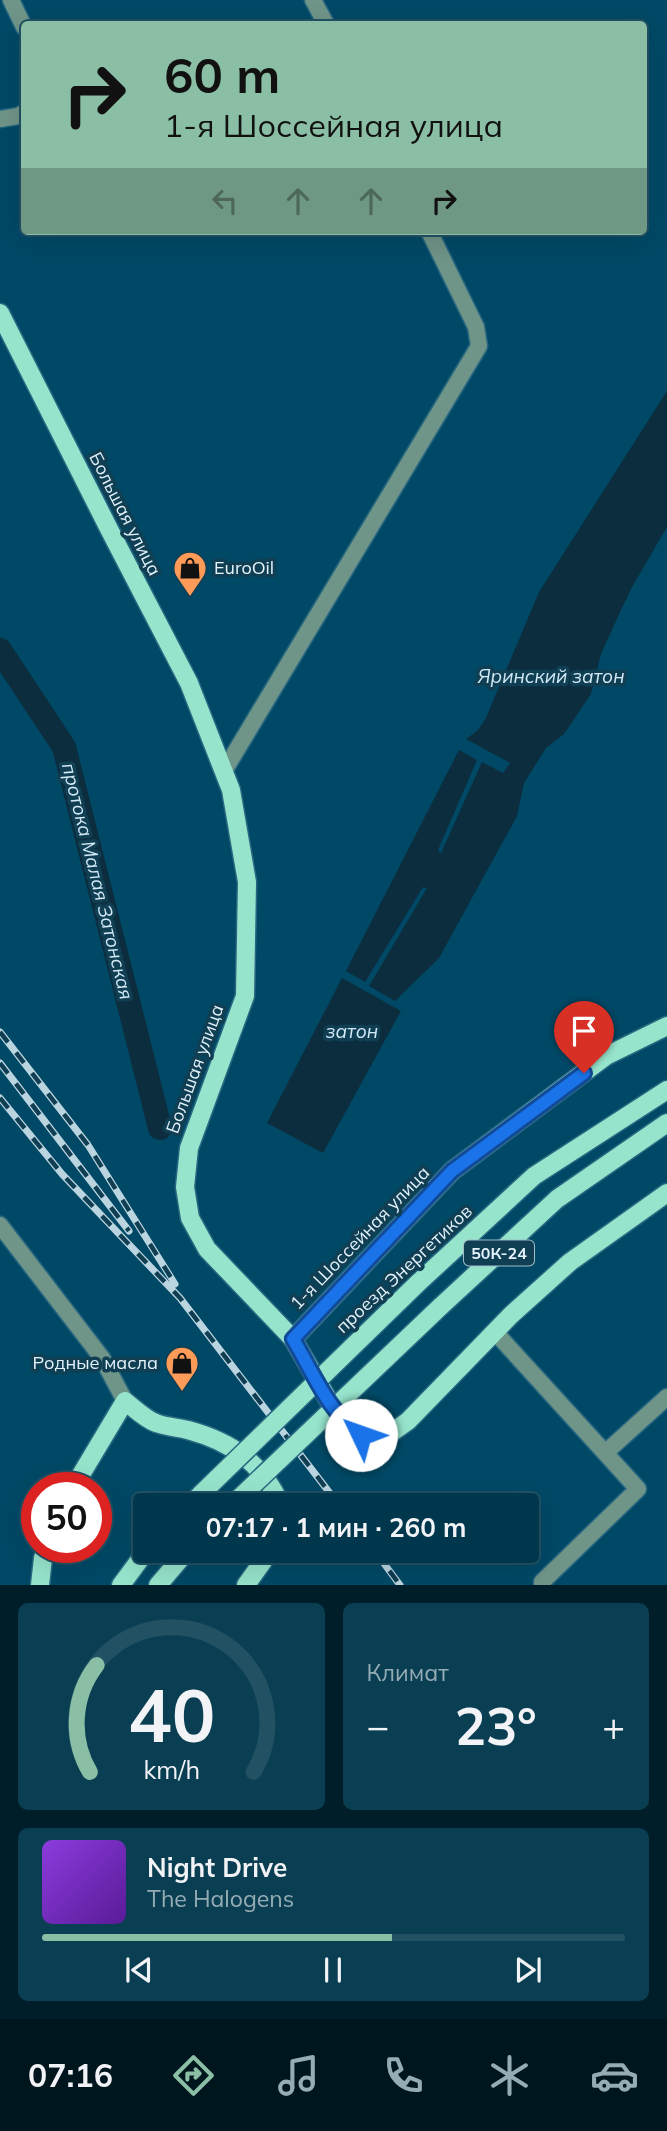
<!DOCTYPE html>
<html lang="ru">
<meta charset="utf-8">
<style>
body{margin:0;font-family:Mulish,sans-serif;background:#0a3f53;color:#f1f3f6;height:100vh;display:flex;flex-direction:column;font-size:26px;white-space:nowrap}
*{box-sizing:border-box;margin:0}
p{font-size:23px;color:#95acb5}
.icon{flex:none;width:38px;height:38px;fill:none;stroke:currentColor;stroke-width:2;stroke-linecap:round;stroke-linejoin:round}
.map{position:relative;height:1585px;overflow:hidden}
.sheet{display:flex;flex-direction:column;gap:18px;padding:18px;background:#001e2a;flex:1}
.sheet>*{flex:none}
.banner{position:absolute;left:21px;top:21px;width:626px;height:214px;border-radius:7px;box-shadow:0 7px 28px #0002,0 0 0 2px #225164;background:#8abfa5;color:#111;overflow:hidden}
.speed{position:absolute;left:21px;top:1472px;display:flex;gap:14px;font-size:35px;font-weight:700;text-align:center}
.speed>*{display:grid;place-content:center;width:91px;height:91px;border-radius:50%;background:#00374c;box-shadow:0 7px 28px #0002,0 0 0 2px #225164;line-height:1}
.speed .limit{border:10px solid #d22;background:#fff;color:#111}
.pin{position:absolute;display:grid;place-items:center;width:60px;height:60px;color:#fff;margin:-72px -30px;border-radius:50% 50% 50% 0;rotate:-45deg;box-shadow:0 0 7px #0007}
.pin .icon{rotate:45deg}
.me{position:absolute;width:77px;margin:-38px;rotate:312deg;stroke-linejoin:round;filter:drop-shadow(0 0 5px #0008)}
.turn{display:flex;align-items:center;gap:24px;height:147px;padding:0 28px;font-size:32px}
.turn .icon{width:91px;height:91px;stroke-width:2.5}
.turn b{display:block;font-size:49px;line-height:60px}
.lanes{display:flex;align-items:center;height:66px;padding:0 28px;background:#0003;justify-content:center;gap:35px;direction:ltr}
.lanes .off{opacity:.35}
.big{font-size:52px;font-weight:700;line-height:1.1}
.sheet .widget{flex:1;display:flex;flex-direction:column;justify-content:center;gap:10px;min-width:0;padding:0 24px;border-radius:10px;background:#0a3f53}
.sheet .dial{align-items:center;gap:0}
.dial svg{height:182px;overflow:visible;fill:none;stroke:#225164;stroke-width:7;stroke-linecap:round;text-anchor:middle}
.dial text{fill:#f1f3f6;stroke:none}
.song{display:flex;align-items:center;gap:21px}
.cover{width:84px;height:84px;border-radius:10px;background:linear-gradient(135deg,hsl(270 70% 55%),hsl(270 70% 35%))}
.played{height:7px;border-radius:4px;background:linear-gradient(90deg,#8abfa5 60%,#225164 60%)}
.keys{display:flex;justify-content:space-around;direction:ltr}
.heat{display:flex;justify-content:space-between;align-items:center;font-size:38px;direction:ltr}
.sheet .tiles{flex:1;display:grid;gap:18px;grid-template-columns:1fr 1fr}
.widget:last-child{grid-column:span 2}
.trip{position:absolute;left:133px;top:1493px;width:406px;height:70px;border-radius:7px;background:#00374c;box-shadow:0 7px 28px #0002,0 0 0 2px #225164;font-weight:700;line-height:70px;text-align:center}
.menu{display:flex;height:112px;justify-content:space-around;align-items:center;background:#00161e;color:#95acb5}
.menu .icon{width:49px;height:49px}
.menu .selected{color:#8abfa5}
.menu b{font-size:32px;color:#f1f3f6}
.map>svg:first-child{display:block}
</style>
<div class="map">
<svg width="667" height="1585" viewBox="0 0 667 1585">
<rect width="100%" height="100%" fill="#004966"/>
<path fill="#0b2d3d" d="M667 391V527L631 589 614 625 601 654 591 694 564 734 546 748 524 783 517 816 439 958 395 1001 369 986 427 888 423 887 365 982 346 971 459 750 477 760 438 850 441 853 482 762 503 773 510 763 466 739 478 730 485 720 539 592Z
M342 978 401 1011 323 1153 267 1123Z"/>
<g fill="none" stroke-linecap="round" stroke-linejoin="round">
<path stroke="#0b2d3d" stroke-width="24" d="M0 650 64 747 160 1128"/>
<defs>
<path id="minor" d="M11 0 24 27
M313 0 326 24
M0 119 18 116 24 113
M224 771 479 346 476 327 429 231
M0 1225 102 1358 125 1401
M495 1332 638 1489 542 1582
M605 1453 667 1397"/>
<path id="major" d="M0 313 109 529 189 683 231 790 247 882 245 996 189 1148 185 1187 190 1218 207 1249 293 1339 333 1408 344 1422 361 1435 378 1438 394 1431 408 1421 511 1315 570 1262 667 1193
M418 1283 534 1176 667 1090
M440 1307 557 1199 667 1123
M293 1339 452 1171 606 1056 667 1026
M73 1488 125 1401C134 1408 145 1419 156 1423 166 1427 177 1427 188 1430 232 1442 262 1463 281 1505
M190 1505 201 1494
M40 1585 43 1558 47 1547
M121 1585 147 1550
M158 1585 188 1550
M246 1585 271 1550"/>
</defs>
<use href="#minor" stroke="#296781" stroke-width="19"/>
<use href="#major" stroke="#296781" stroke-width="21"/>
<use href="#minor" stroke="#6f9488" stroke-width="16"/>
<use href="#major" stroke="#96e4cc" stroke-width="18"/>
<defs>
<path id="rail" d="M0 1032 88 1145 175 1284
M0 1063 129 1231
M0 1098 62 1174 180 1298 339 1505
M374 1550 400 1585"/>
</defs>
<use href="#rail" stroke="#bad4e0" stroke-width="7"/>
<use href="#rail" stroke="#103e52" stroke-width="4.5" stroke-dasharray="13" stroke-linecap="butt"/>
<defs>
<path id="major-bridge" d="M201 1494 418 1283
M232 1505 440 1307"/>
</defs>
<use href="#major-bridge" stroke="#296781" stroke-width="21" stroke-linecap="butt"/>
<use href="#major-bridge" stroke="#96e4cc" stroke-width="18"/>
</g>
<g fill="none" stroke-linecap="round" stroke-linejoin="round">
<defs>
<path id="route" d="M361 1435C328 1412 313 1372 293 1339L452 1171 584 1073"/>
</defs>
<use href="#route" stroke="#114b97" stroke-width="18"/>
<use href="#route" stroke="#1a73e8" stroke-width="12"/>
</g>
<defs>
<symbol id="shop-pin" viewBox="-11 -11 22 30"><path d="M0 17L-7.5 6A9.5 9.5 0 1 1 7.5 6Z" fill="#ff9b59" stroke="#103e52"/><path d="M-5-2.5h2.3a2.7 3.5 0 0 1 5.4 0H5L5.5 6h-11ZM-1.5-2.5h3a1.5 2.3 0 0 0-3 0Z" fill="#111"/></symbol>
</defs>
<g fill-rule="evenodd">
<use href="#shop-pin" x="171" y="549" width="38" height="52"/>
<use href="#shop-pin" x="163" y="1344" width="38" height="52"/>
</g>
<g text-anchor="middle" stroke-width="7" stroke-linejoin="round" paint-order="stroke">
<rect fill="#103e52" stroke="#a4bcc8" stroke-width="2" x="464" y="1240.5" width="70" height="25" rx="5"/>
<g font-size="16" font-weight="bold" fill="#e3f2fb">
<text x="499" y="1259">50К-24</text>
</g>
<g font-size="18" fill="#e3f2fb" stroke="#103e52">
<text transform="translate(125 514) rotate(63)" y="6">Большая улица</text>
<text transform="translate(195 1069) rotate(-70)" y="6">Большая улица</text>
<text transform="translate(360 1238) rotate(-46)" y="6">1-я Шоссейная улица</text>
<text transform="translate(404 1269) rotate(-43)" y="6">проезд Энергетиков</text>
</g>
<g font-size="18" fill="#e3f2fb" stroke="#103e52" text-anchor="start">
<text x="214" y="574">EuroOil</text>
<text x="158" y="1369" text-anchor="end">Родные масла</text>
</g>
<g font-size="19" font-style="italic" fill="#d2e9f6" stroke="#103e52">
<text x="551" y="683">Яринский затон</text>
<text transform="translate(98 881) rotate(76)" y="7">протока Малая Затонская</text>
<text x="352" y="1038">затон</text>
</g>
</g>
</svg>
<div class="speed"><div class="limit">50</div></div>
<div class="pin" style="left:584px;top:1073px;background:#d93025"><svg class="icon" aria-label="arrive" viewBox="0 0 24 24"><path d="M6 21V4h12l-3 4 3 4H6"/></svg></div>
<svg class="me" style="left:361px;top:1435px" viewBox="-20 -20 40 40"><circle r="19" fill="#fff"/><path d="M0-13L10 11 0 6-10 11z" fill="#1a73e8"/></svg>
<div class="trip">07:17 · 1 мин · 260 m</div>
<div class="banner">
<div class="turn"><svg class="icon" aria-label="right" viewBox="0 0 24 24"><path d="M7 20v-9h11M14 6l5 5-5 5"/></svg><div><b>60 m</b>1-я Шоссейная улица</div></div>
<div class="lanes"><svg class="icon off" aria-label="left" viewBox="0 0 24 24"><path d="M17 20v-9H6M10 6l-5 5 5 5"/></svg><svg class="icon off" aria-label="ahead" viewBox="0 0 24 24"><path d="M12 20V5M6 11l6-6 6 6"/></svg><svg class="icon off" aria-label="ahead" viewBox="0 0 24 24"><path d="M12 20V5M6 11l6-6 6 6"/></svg><svg class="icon" aria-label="right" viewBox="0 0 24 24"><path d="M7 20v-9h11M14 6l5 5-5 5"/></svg></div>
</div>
</div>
<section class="sheet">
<div class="tiles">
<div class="widget dial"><svg viewBox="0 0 100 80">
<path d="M14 69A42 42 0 1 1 86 69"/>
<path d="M14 69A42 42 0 0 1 17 22" stroke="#8abfa5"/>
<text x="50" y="56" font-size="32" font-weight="700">40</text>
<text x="50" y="72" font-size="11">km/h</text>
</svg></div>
<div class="widget"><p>Климат</p>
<div class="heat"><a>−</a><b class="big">23°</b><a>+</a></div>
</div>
<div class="widget">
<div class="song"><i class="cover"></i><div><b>Night Drive</b><p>The Halogens</p></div></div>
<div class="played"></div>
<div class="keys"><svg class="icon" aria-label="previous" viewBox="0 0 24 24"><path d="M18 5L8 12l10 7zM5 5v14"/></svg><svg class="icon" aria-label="pause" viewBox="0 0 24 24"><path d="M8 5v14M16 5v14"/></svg><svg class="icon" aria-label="next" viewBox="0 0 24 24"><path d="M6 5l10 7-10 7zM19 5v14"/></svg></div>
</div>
</div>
</section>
<nav class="menu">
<b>07:16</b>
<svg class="icon selected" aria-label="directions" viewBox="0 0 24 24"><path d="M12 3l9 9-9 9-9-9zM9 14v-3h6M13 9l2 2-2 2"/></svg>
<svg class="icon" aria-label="music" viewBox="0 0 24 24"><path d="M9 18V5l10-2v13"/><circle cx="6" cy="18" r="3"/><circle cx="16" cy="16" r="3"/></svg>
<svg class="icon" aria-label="phone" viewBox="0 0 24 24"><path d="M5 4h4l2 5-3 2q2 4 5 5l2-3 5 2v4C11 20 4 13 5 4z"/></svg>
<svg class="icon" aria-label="climate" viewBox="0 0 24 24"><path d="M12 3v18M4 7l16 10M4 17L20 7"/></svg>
<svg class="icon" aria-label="car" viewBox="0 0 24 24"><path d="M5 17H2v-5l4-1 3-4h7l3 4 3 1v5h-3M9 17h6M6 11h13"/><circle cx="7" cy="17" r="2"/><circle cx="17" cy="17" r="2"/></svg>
</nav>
